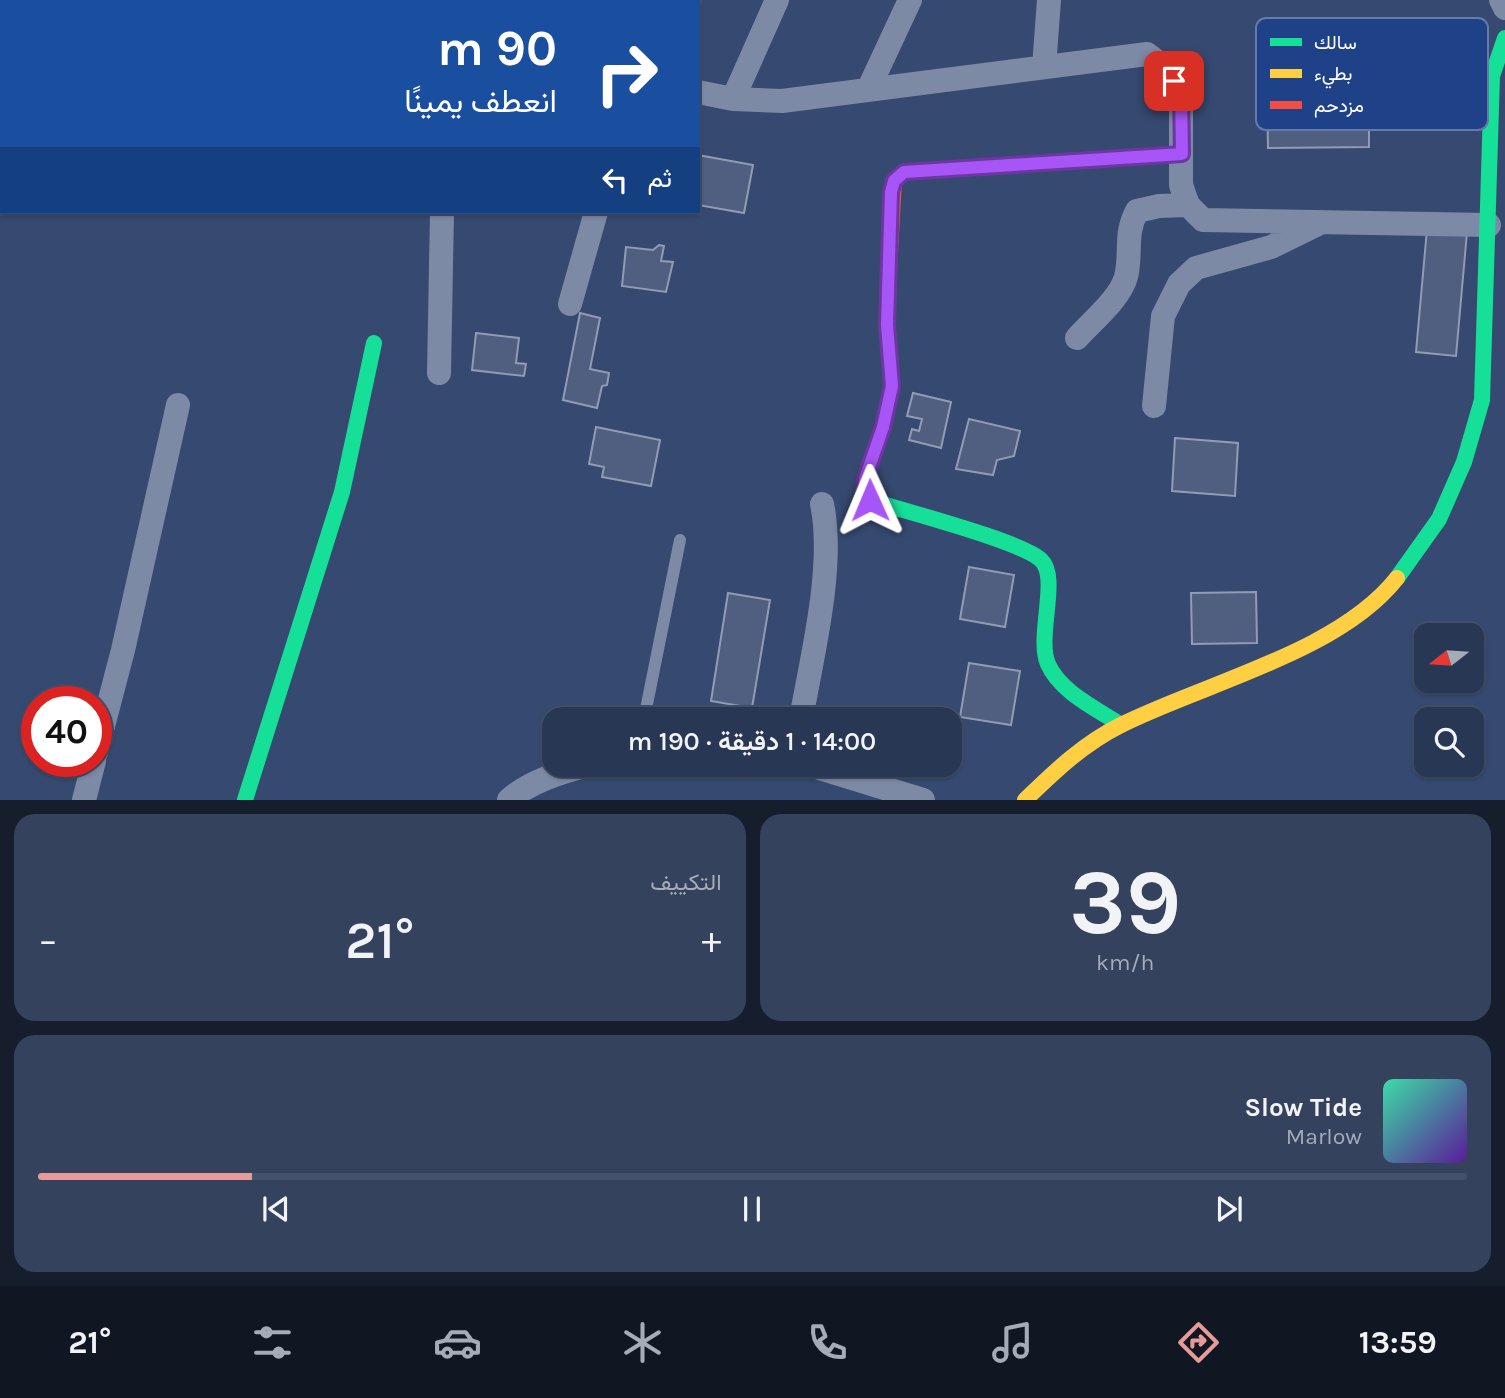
<!DOCTYPE html>
<html lang="ar">
<meta charset="utf-8">
<style>
body{margin:0;font-family:Karla,Vazirmatn,sans-serif;background:#34425e;color:#f1f3f6;direction:rtl;height:100vh;display:flex;flex-direction:column;font-size:26px;white-space:nowrap}
*{box-sizing:border-box;margin:0}
p{font-size:23px;color:#a5acb8}
.icon{flex:none;width:38px;height:38px;fill:none;stroke:currentColor;stroke-width:2;stroke-linecap:round;stroke-linejoin:round}
.map{position:relative;height:800px;overflow:hidden;direction:ltr}
.details{display:flex;flex-direction:column;gap:14px;padding:14px;background:#161e2e;flex:1}
.details>*{flex:none}
.top-card{position:absolute;left:0px;top:0px;width:700px;height:214px;box-shadow:0 2px 5px #0004,0 0 0 2px #44516b;direction:rtl;background:#1a4fa0;color:#fff;overflow:hidden}
.needle{width:46px;rotate:253deg}
.tools{position:absolute;left:1414px;top:623px;display:grid;gap:14px}
.tools a{display:grid;place-items:center;width:70px;height:70px;border-radius:14px;background:#283754;box-shadow:0 2px 5px #0004,0 0 0 2px #44516b;font-size:35px}
.speed{position:absolute;left:21px;top:686px;display:flex;gap:14px;font-size:35px;font-weight:700;text-align:center}
.speed>*{display:grid;place-content:center;width:91px;height:91px;border-radius:50%;background:#283754;box-shadow:0 2px 5px #0004,0 0 0 2px #44516b;line-height:1}
.speed .limit{border:10px solid #d22;background:#fff;color:#111}
.pin{position:absolute;display:grid;place-items:center;width:60px;height:60px;color:#fff;margin:-30px;border-radius:14px;box-shadow:0 4px 10px #0006}
.me{position:absolute;width:77px;margin:-38px;rotate:359deg;stroke-linejoin:round;filter:drop-shadow(0 0 5px #0008)}
.turn{display:flex;align-items:center;gap:24px;height:147px;padding:0 28px;font-size:32px}
.turn .icon{width:91px;height:91px;stroke-width:2.5}
.turn b{display:block;font-size:49px;line-height:60px}
.then{display:flex;align-items:center;height:66px;padding:0 28px;background:#0003;gap:14px;font-size:26px}
.big{font-size:52px;font-weight:600;line-height:1.1}
.details .widget{flex:1;display:flex;flex-direction:column;justify-content:center;gap:10px;min-width:0;padding:0 24px;border-radius:21px;background:#34425e}
.details .dial{align-items:center;gap:0}
.dial b{font-size:91px;line-height:1}
.song{display:flex;align-items:center;gap:21px}
.cover{width:84px;height:84px;border-radius:10px;background:linear-gradient(135deg,hsl(160 70% 55%),hsl(270 70% 35%))}
.played{height:7px;border-radius:4px;background:linear-gradient(90deg,#e69b98 15%,#44516b 15%)}
.keys{display:flex;justify-content:space-around;direction:ltr}
.heat{display:flex;justify-content:space-between;align-items:center;font-size:38px;direction:ltr}
.details .tiles{flex:1;display:grid;gap:14px;grid-template-columns:1fr 1fr}
.widget:last-child{grid-column:span 2}
.trip{position:absolute;left:542px;top:707px;width:420px;height:70px;border-radius:21px;background:#283754;box-shadow:0 2px 5px #0004,0 0 0 2px #44516b;font-weight:600;line-height:70px;text-align:center;direction:rtl}
.dock{display:flex;height:112px;justify-content:space-around;align-items:center;background:#101622;color:#a5acb8}
.dock .icon{width:49px;height:49px}
.dock .active{color:#e69b98}
.dock b{font-size:32px;color:#f1f3f6}
.map>svg:first-child{display:block}
</style>
<div class="map">
<svg width="1505" height="800" viewBox="0 0 1505 800">
<rect width="100%" height="100%" fill="#364970"/>
<path fill="#505f7f" stroke="#919cb3" stroke-width="2" d="M1362 95V116H1369V147L1268 148 1267 96Z
M698 155 753 165 744 213 698 205Z
M1427 229 1467 232 1456 356 1416 352Z
M659 245 664 246 661 261 673 262 666 292 622 286 626 247 653 250Z
M580 313 600 318 590 369 609 373 607 385 602 386 597 408 563 400Z
M476 333 519 338 516 363 526 364 524 376 472 370Z
M913 393 951 402 941 448 909 440 912 429 919 431 922 419 907 416Z
M969 419 1020 431 1014 456 997 460 993 475 956 469Z
M596 427 660 440 651 486 602 477 604 467 589 464Z
M1175 438 1238 443 1235 496 1172 491Z
M969 567 1014 575 1005 627 960 619Z
M1256 592 1257 643 1192 644 1191 593Z
M728 593 770 600 752 708 711 701Z
M969 663 1020 671 1011 725 960 717Z"/>
<g fill="none" stroke-linecap="round" stroke-linejoin="round">
<path stroke="#7d8aa5" stroke-width="12" d="M644 719 680 540"/>
<path stroke="#7d8aa5" stroke-width="24" d="M288 0 290 2
M1501 0 1505 8
M538 2V0
M1044 67 1049 0
M868 90 910 0
M698 92 733 99 782 101 1147 54 1167 69 1181 93V185L1188 205 1203 220 1489 225
M733 99 777 0
M0 143H2
M570 304 596 212
M1077 338C1093 320 1119 300 1126 277 1132 253 1124 235 1137 211L1159 206 1188 205
M439 373 442 212
M1154 406 1163 316 1179 284 1196 268 1271 247 1316 225
M801 719C812 656 835 566 822 504
M96 753 123 650 178 405
M810 765 923 800
M84 800 94 761
M509 800C530 781 562 772 589 765"/>
<path stroke="#16e098" stroke-width="16" d="M978 167 1182 154
M889 270 887 325 892 386 883 427 865 479 864 493 870 500C903 511 1021 541 1041 560 1060 577 1036 637 1048 664 1060 692 1097 709 1121 725
M1397 578 1439 519 1464 462 1482 400 1492 76 1505 38
M245 800 342 492 374 343"/>
<path stroke="#ffcf43" stroke-width="16" d="M1025 800C1055 771 1083 744 1121 725 1205 683 1339 652 1397 578"/>
<path stroke="#f24e42" stroke-width="16" d="M889 270 894 181 904 172 978 167"/>
</g>
<g fill="none" stroke-linecap="round" stroke-linejoin="round">
<defs>
<path id="route" d="M870 500 864 493 865 479 883 427 892 386 887 325 891 192 894 181 904 172 1182 154 1181 93 1174 81"/>
</defs>
<use href="#route" stroke="#6d37a1" stroke-width="18"/>
<use href="#route" stroke="#a855f7" stroke-width="12"/>
</g>
<rect x="1256" y="18" width="232" height="112" rx="10" fill="#1e4188" stroke="#627aac" stroke-width="2"/>
<rect x="1270" y="38" width="32" height="8" fill="#16e098"/>
<rect x="1270" y="69" width="32" height="9" fill="#ffcf43"/>
<rect x="1270" y="101" width="32" height="8" fill="#f24e42"/>
<g font-size="19" fill="#fff">
<text x="1314" y="49">سالك</text>
<text x="1314" y="80">بطيء</text>
<text x="1314" y="112">مزدحم</text>
</g>
</svg>
<div class="tools">
<a><svg class="needle" viewBox="-14 -14 28 28"><path d="M0-13l5 13h-10z" fill="#e53935"/><path d="M0 13l5-13h-10z" fill="#a5acb8"/></svg></a>
<a><svg class="icon" aria-label="search" viewBox="0 0 24 24"><circle cx="10" cy="10" r="6"/><path d="M15 15l6 6"/></svg></a>
</div>
<div class="speed"><div class="limit">40</div></div>
<div class="pin" style="left:1174px;top:81px;background:#d93025"><svg class="icon" aria-label="arrive" viewBox="0 0 24 24"><path d="M6 21V4h12l-3 4 3 4H6"/></svg></div>
<svg class="me" style="left:870px;top:500px" viewBox="-20 -20 40 40"><path d="M0-17L14 15 0 8-14 15z" fill="#a855f7" stroke="#fff" stroke-width="4"/></svg>
<div class="trip">14:00 · 1 دقيقة · 190 m</div>
<div class="top-card">
<div class="turn"><svg class="icon" aria-label="right" viewBox="0 0 24 24"><path d="M7 20v-9h11M14 6l5 5-5 5"/></svg><div><b>90 m</b>انعطف يمينًا</div></div>
<div class="then">ثم<svg class="icon" aria-label="left" viewBox="0 0 24 24"><path d="M17 20v-9H6M10 6l-5 5 5 5"/></svg></div>
</div>
</div>
<section class="details">
<div class="tiles">
<div class="widget dial"><b>39</b><p>km/h</p></div>
<div class="widget"><p>التكييف</p>
<div class="heat"><a>−</a><b class="big">21°</b><a>+</a></div>
</div>
<div class="widget">
<div class="song"><i class="cover"></i><div><b>Slow Tide</b><p>Marlow</p></div></div>
<div class="played"></div>
<div class="keys"><svg class="icon" aria-label="previous" viewBox="0 0 24 24"><path d="M18 5L8 12l10 7zM5 5v14"/></svg><svg class="icon" aria-label="pause" viewBox="0 0 24 24"><path d="M8 5v14M16 5v14"/></svg><svg class="icon" aria-label="next" viewBox="0 0 24 24"><path d="M6 5l10 7-10 7zM19 5v14"/></svg></div>
</div>
</div>
</section>
<nav class="dock">
<b>13:59</b>
<svg class="icon active" aria-label="directions" viewBox="0 0 24 24"><path d="M12 3l9 9-9 9-9-9zM9 14v-3h6M13 9l2 2-2 2"/></svg>
<svg class="icon" aria-label="music" viewBox="0 0 24 24"><path d="M9 18V5l10-2v13"/><circle cx="6" cy="18" r="3"/><circle cx="16" cy="16" r="3"/></svg>
<svg class="icon" aria-label="phone" viewBox="0 0 24 24"><path d="M5 4h4l2 5-3 2q2 4 5 5l2-3 5 2v4C11 20 4 13 5 4z"/></svg>
<svg class="icon" aria-label="climate" viewBox="0 0 24 24"><path d="M12 3v18M4 7l16 10M4 17L20 7"/></svg>
<svg class="icon" aria-label="car" viewBox="0 0 24 24"><path d="M5 17H2v-5l4-1 3-4h7l3 4 3 1v5h-3M9 17h6M6 11h13"/><circle cx="7" cy="17" r="2"/><circle cx="17" cy="17" r="2"/></svg>
<svg class="icon" aria-label="filters" viewBox="0 0 24 24"><path d="M4 7h16M4 17h16"/><circle cx="9" cy="7" r="2"/><circle cx="15" cy="17" r="2"/></svg>
<b>21°</b>
</nav>
